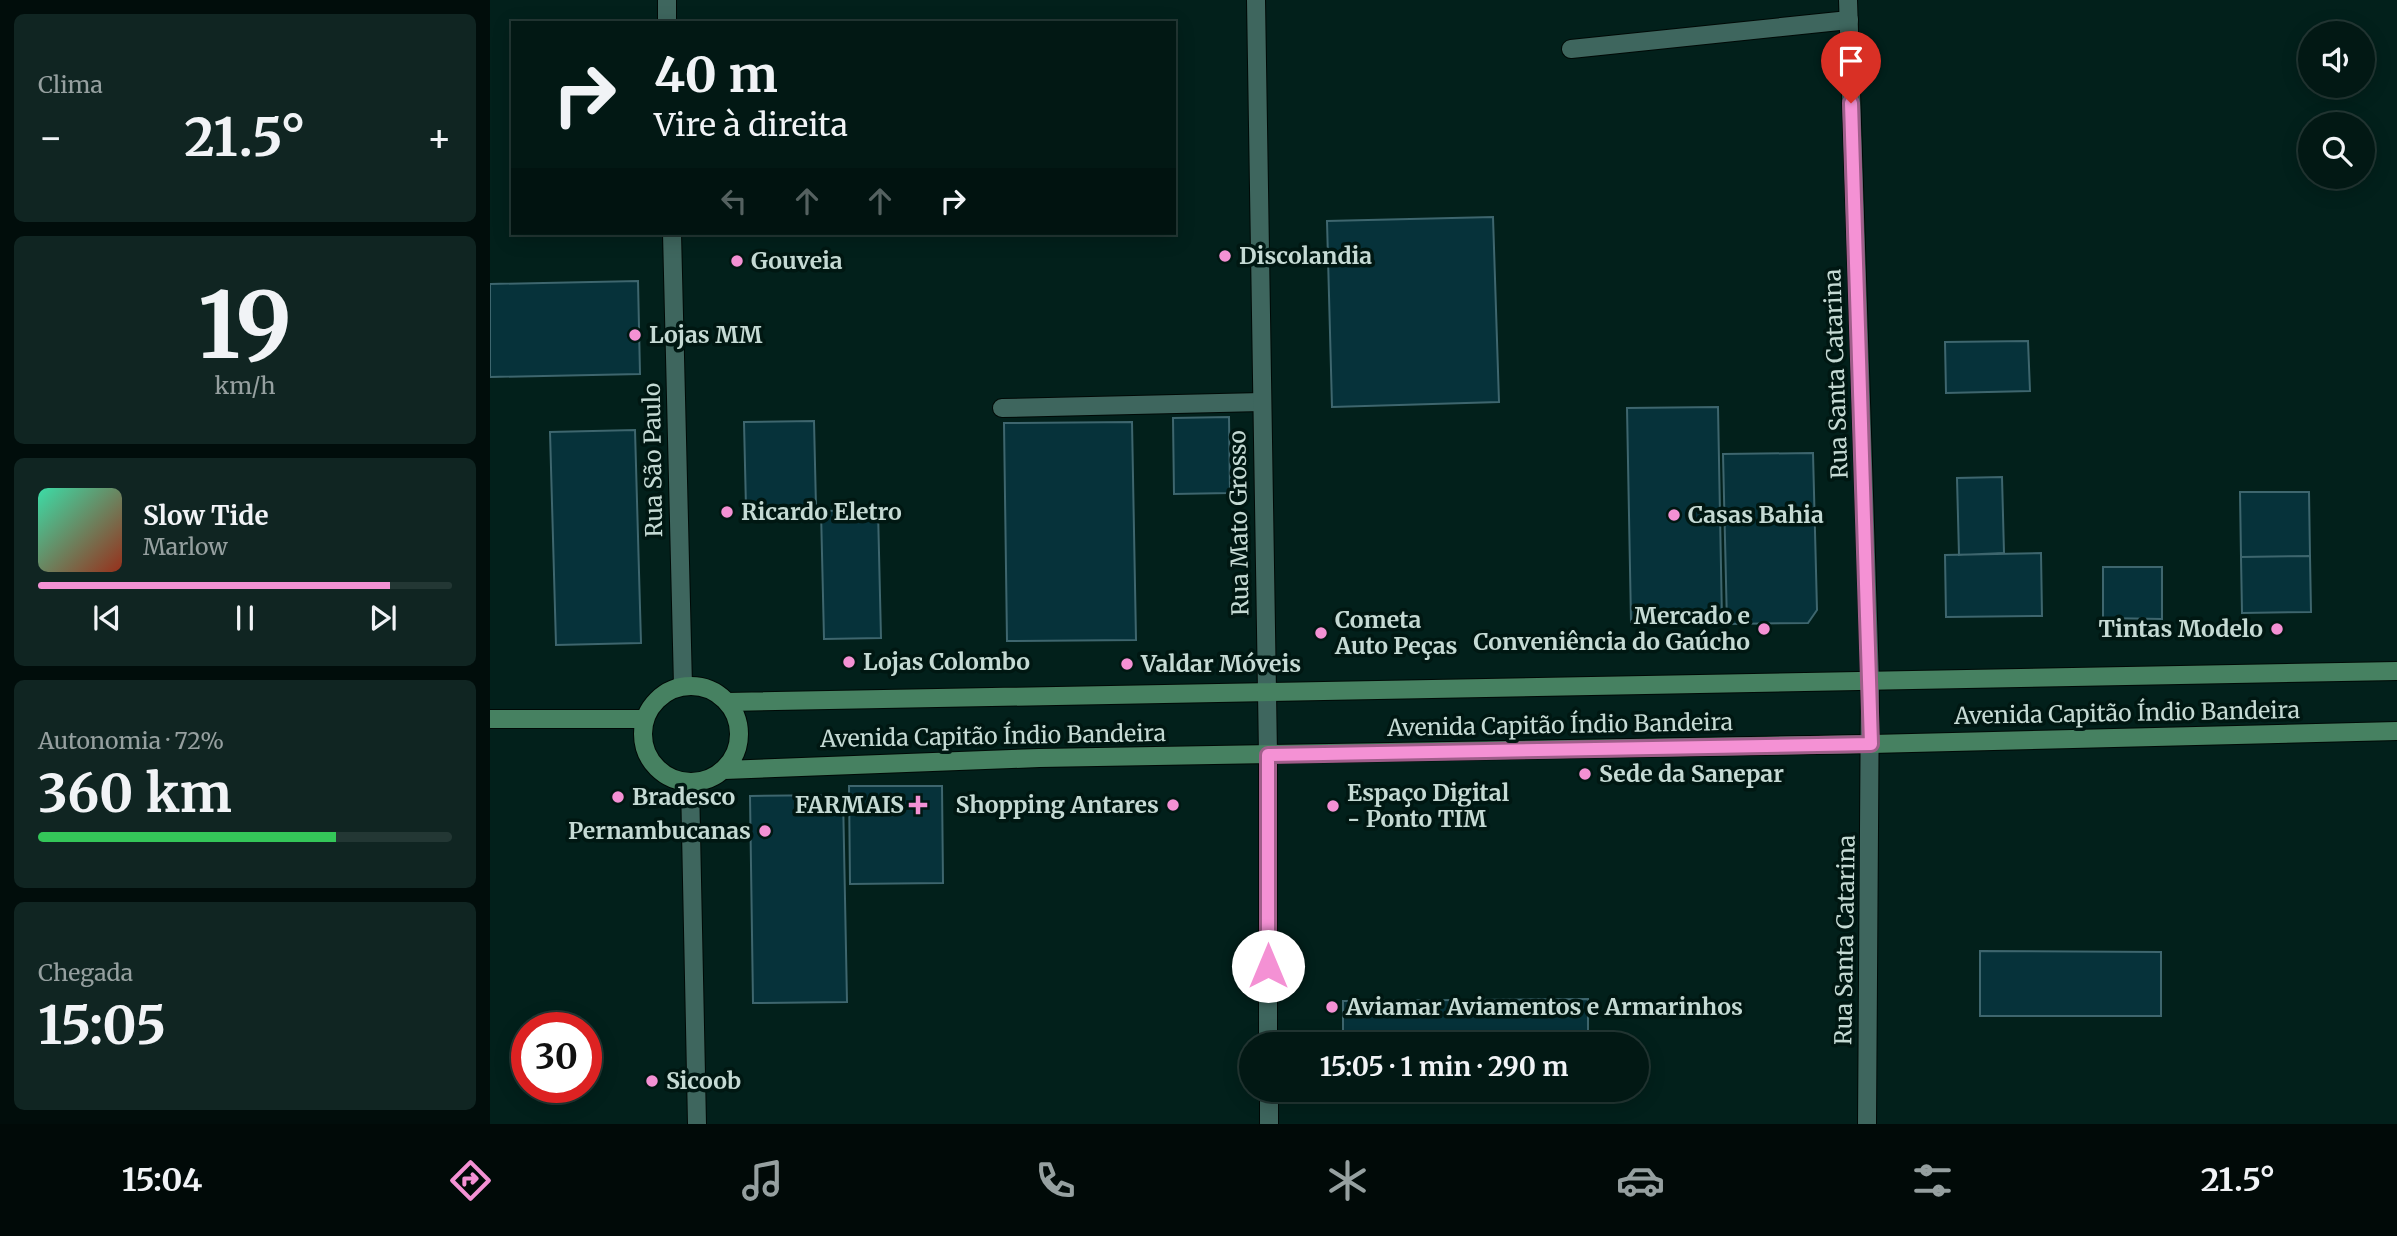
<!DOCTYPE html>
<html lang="pt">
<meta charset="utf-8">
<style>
body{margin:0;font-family:Merriweather,serif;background:#102522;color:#f1f3f6;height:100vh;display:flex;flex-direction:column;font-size:26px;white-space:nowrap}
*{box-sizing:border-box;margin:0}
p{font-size:23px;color:#96a0a0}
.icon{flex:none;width:38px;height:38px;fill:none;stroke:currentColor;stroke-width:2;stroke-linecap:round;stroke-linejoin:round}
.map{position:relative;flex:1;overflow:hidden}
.sheet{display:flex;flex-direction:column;gap:14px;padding:14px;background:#010d0b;width:490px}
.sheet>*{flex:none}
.guide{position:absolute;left:21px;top:21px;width:665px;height:214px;border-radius:0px;box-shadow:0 4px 18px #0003,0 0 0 2px #233734;background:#021814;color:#f1f3f6;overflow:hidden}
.fabs{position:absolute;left:1808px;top:21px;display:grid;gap:14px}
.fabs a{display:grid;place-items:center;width:77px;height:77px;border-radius:50%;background:#021814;box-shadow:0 4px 18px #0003,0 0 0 2px #233734;font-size:35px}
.speed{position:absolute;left:21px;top:1012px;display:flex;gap:14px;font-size:35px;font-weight:700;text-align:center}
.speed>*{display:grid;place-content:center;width:91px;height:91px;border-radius:50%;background:#021814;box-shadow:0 4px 18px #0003,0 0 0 2px #233734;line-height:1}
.speed .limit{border:10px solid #d22;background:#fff;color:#111}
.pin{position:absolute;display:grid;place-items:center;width:60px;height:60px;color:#fff;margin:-72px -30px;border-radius:50% 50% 50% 0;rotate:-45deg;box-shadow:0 0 7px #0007}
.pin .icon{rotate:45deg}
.me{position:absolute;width:77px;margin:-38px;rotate:0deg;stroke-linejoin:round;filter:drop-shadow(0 0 5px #0008)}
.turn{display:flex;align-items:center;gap:24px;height:147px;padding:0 28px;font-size:32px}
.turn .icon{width:91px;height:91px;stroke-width:2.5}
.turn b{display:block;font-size:49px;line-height:60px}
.lanes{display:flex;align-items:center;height:66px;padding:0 28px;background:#0003;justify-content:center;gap:35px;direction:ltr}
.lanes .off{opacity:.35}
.big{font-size:52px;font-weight:700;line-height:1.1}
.sheet .card{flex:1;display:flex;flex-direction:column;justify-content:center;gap:10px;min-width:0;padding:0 24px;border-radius:10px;background:#102522}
.sheet .dial{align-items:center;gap:0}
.dial b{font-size:91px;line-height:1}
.song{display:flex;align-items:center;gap:21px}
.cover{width:84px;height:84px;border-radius:10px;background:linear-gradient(135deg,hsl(160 70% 55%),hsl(10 70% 35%))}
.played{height:7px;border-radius:4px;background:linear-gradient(90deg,#f491d4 85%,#233734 85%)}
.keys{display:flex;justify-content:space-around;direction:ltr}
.heat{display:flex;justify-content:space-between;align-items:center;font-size:38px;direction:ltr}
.charge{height:10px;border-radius:5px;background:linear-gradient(90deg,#34c759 72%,#233734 0)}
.trip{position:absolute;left:749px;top:1032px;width:410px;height:70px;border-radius:35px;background:#021814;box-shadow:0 4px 18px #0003,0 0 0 2px #233734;font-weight:700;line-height:70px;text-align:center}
.tab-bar{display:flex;height:112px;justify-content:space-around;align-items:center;background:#010a08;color:#96a0a0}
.tab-bar .icon{width:49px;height:49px}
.tab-bar .active{color:#f491d4}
.tab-bar b{font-size:32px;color:#f1f3f6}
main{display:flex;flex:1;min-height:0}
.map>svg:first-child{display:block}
</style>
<main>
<section class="sheet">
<div class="card"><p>Clima</p>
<div class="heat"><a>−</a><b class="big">21.5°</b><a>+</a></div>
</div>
<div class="card dial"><b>19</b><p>km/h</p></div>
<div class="card">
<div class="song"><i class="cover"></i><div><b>Slow Tide</b><p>Marlow</p></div></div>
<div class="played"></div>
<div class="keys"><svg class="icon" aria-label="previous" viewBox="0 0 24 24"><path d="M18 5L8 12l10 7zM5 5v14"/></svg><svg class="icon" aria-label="pause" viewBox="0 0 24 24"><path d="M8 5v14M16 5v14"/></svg><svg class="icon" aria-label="next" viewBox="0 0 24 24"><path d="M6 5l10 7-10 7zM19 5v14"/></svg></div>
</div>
<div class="card"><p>Autonomia · 72%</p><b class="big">360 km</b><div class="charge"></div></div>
<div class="card"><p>Chegada</p><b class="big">15:05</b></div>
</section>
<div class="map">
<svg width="1907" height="1124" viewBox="0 0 1907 1124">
<rect width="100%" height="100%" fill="#02201b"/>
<path fill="#06323a" stroke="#3e666e" stroke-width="2" d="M1003 217 1009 402 842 407 837 221Z
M148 281 150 374 0 377V284Z
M1538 341 1540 391 1456 393 1455 342Z
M1228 407 1232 621 1141 622 1137 408Z
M739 417 740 493 684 494 683 418Z
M324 421 326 507 256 508 254 422Z
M642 422 646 640 517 641 514 423Z
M145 430 151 643 66 645 60 432Z
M1323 453 1327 610 1318 623 1237 624 1233 454Z
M1512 477 1514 553 1469 555 1467 478Z
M1750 492H1819L1820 556 1751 557Z
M388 510 391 638 334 639 331 511Z
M1551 553 1552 616 1456 617 1455 555Z
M1820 556 1821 612 1752 613 1751 557Z
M1613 567H1672V619L1613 618Z
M359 786H452L453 883 360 884Z
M353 795 357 1002 263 1003 260 796Z
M1490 951 1671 952V1016H1490Z
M1098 999V1045H853V1001Z
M854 1090H1099V1093L854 1095Z"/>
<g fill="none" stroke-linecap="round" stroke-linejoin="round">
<defs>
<path id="lane" d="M1081 49 1359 20
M512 408 772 402"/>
<path id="street" d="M177 0V23
M766 0 778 755V1045
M1358 0 1380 681 1377 1124
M182 233 193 686
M200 783 207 1124
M779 1090V1124"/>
<path id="secondary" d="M153 734a48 48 0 1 1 96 0a48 48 0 1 1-96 0Z
M237 702 1907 671
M0 719H154
M234 770 549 758 1381 744 1907 731"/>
</defs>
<use href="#lane" stroke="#000906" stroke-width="20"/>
<use href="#street" stroke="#000906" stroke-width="20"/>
<use href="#secondary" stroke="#000906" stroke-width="20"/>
<use href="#lane" stroke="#3e665e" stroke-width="18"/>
<use href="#street" stroke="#3e665e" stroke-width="18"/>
<use href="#secondary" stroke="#468161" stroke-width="18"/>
</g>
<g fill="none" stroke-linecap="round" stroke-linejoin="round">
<defs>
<path id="route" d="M778 966V755L1381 744 1361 103"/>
</defs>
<use href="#route" stroke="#9f5e8a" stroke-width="18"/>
<use href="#route" stroke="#f491d4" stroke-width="12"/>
</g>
<g fill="#f491d4" stroke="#001712" stroke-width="2.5">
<circle cx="735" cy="256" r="7"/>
<circle cx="247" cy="261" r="7"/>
<circle cx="145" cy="335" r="7"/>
<circle cx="237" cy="512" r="7"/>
<circle cx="1184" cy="515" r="7"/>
<circle cx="1274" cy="629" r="7"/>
<circle cx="1787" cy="629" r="7"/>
<circle cx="831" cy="633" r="7"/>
<circle cx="359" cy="662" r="7"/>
<circle cx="637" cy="664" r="7"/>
<circle cx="1095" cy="774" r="7"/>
<circle cx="128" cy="797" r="7"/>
<path d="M424.5 794.5h7v7h7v7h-7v7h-7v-7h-7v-7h7z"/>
<circle cx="683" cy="805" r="7"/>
<circle cx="843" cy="806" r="7"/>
<circle cx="275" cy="831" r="7"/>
<circle cx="842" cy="1007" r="7"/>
<circle cx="162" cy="1081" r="7"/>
</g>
<g text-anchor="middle" stroke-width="7" stroke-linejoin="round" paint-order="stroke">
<g font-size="23" font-weight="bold" fill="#c5dad4" stroke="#001712" text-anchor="start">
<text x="749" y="264">Discolandia</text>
<text x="261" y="269">Gouveia</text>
<text x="159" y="343">Lojas MM</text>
<text x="251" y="520">Ricardo Eletro</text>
<text x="1198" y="523">Casas Bahia</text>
<text x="1260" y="624" text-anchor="end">Mercado e<tspan x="1260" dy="26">Conveniência do Gaúcho</tspan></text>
<text x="845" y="628">Cometa<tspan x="845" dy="26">Auto Peças</tspan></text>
<text x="1773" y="637" text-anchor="end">Tintas Modelo</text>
<text x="373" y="670">Lojas Colombo</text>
<text x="651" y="672">Valdar Móveis</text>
<text x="1109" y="782">Sede da Sanepar</text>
<text x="857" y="801">Espaço Digital<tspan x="857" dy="26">- Ponto TIM</tspan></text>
<text x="142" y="805">Bradesco</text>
<text x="414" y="813" text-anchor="end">FARMAIS</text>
<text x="669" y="813" text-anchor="end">Shopping Antares</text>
<text x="261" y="839" text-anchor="end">Pernambucanas</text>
<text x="856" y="1015">Aviamar Aviamentos e Armarinhos</text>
<text x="176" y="1089">Sicoob</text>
</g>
<g font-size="23" fill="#c5dad4" stroke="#001712">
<text transform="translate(1346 374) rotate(-92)" y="8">Rua Santa Catarina</text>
<text transform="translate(163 460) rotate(-91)" y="8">Rua São Paulo</text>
<text transform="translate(749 523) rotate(-91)" y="8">Rua Mato Grosso</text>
<text transform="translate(1637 713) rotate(-1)" y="8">Avenida Capitão Índio Bandeira</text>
<text transform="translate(1070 725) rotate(-1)" y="8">Avenida Capitão Índio Bandeira</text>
<text transform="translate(503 736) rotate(-1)" y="8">Avenida Capitão Índio Bandeira</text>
<text transform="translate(1355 940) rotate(-89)" y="8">Rua Santa Catarina</text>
</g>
</g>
</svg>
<div class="fabs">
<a><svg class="icon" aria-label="sound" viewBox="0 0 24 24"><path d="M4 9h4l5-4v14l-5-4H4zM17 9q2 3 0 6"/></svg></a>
<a><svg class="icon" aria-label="search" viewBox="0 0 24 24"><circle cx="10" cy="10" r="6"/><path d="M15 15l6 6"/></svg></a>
</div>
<div class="speed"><div class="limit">30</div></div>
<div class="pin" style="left:1361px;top:103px;background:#d93025"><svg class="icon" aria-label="arrive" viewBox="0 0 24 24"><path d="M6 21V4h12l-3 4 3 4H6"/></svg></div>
<svg class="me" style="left:778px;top:966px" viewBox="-20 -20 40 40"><circle r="19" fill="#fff"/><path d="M0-13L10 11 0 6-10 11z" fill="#f491d4"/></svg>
<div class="trip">15:05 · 1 min · 290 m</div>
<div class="guide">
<div class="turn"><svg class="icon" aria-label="right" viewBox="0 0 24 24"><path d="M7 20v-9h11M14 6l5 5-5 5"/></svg><div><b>40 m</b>Vire à direita</div></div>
<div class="lanes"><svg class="icon off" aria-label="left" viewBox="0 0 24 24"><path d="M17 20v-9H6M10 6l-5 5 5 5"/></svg><svg class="icon off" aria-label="ahead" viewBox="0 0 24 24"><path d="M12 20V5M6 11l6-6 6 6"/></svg><svg class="icon off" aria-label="ahead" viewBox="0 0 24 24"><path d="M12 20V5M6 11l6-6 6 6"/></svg><svg class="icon" aria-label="right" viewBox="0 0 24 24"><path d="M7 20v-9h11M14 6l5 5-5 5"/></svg></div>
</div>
</div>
</main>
<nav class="tab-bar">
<b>15:04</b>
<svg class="icon active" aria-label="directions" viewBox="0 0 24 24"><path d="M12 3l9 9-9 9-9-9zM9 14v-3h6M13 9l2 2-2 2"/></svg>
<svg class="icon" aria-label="music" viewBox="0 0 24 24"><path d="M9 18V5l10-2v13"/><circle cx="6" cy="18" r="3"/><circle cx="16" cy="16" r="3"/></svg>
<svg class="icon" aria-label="phone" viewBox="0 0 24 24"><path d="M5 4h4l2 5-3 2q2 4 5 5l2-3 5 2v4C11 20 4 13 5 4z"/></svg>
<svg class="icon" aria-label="climate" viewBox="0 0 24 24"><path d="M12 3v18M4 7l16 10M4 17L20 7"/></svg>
<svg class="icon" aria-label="car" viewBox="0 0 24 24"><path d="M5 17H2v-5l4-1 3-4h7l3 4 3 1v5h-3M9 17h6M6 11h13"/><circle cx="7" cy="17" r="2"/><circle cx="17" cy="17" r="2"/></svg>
<svg class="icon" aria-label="filters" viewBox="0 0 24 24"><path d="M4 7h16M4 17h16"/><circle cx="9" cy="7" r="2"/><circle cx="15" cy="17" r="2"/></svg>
<b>21.5°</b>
</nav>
